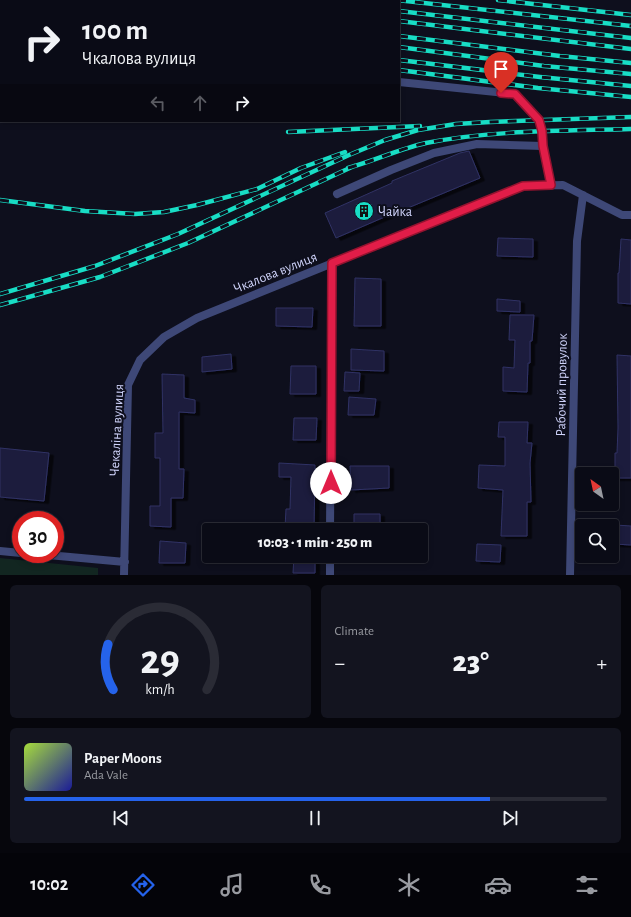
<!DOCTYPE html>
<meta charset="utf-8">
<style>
body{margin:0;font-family:"Alegreya Sans",sans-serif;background:#13141f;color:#f1f3f6;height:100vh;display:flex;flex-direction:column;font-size:15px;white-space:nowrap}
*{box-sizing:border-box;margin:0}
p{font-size:13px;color:#999ba1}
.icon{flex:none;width:22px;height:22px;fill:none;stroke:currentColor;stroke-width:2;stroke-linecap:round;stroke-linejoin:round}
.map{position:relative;height:575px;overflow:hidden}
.drawer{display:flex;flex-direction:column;gap:10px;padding:10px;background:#06060c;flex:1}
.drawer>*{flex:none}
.top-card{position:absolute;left:0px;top:0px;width:400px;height:122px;box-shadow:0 2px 6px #0003,0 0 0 1px #2a2b35;background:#0a0b16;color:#f1f3f6;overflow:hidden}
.needle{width:26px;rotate:327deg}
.buttons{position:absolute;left:575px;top:467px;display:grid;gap:8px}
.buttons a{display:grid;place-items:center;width:44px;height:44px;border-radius:4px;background:#0a0b16;box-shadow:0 2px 6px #0003,0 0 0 1px #2a2b35;font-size:20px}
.speed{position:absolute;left:12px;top:511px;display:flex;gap:8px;font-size:20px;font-weight:700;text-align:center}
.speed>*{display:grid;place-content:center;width:52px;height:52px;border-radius:50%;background:#0a0b16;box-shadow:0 2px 6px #0003,0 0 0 1px #2a2b35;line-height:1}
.speed .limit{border:6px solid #d22;background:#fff;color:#111}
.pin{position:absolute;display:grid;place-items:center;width:34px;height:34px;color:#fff;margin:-41px -17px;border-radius:50% 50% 50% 0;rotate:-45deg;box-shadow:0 0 4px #0007}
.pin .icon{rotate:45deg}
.me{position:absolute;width:44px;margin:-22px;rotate:0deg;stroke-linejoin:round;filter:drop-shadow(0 0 3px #0008)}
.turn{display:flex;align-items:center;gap:14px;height:84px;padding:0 16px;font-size:18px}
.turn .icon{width:52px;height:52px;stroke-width:2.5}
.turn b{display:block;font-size:28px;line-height:34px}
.lanes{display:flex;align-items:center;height:38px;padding:0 16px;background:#0003;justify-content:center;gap:20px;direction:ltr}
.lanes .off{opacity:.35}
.big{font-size:30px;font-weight:800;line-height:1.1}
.drawer .tile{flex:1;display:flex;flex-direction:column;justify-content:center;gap:6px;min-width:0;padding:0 14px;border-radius:6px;background:#13141f}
.drawer .dial{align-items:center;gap:0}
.dial svg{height:104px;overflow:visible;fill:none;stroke:#2a2b35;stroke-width:7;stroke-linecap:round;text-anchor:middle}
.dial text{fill:#f1f3f6;stroke:none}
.song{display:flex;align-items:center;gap:12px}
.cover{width:48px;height:48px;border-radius:6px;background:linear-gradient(135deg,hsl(80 70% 55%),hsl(240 70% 35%))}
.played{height:4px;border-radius:2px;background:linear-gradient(90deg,#2563eb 80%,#2a2b35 80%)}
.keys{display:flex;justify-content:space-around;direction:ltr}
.heat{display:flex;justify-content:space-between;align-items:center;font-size:22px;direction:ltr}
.drawer .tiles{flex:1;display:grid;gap:10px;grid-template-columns:1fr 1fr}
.tile:last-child{grid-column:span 2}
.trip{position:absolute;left:202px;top:523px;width:226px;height:40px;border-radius:4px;background:#0a0b16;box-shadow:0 2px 6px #0003,0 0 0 1px #2a2b35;font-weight:800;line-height:40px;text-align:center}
.dock{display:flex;height:64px;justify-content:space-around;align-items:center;background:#040409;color:#999ba1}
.dock .icon{width:28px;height:28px}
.dock .active{color:#2563eb}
.dock b{font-size:18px;color:#f1f3f6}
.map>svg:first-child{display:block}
</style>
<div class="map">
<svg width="631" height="575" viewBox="0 0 631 575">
<defs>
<filter id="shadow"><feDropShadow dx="4.5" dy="2.5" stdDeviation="0" flood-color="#0009"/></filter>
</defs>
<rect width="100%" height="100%" fill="#0e0f1d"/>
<path fill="#122621" d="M0 558 98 568V575H0Z"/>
<path fill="#1c1d3c" stroke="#303265" filter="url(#shadow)" d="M469 151 480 178 403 210V209L336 238 325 213 392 183V181L460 153Z
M498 238 533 239V257L497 256Z
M621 239 631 240V304L618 303V273H619Z
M355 278 381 279V326H354Z
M497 299 520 301V312L497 311Z
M276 308H313L312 327 276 326Z
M510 315H534L532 341H530V363H528L527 392 503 391V367L514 368 515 340H509Z
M351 349 384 351V371L351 370Z
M231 354 232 369 202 372V357Z
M617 355 631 356V478H615V453H617L618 428Z
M291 366H316V394H290Z
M345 372 360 373 359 391H344Z
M162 374 184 375V398L195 400V413L179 412V469H184L183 498H171V527L150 526V506H160V458H155V433H163Z
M349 397 376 399 374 415H348Z
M294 418H317L316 440H293Z
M499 422H528L527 443H532L530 463 531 502H527V536H501L503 490 478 488 479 465 505 466V437H498Z
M0 448 49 453 44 501 0 497Z
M279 463 315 465 314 529 285 528 286 509H290L291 477H279Z
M350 466H389V488L351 490Z
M354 514H380V530H354Z
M615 525 631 526V545L614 544Z
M160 541 186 543 185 563H159Z
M477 544 501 545 500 562 476 561Z
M294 556 315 558V573H293Z"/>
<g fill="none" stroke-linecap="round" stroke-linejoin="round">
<path stroke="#3e4877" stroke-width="8" d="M337 194 391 170 434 153 477 144 543 146"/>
<path stroke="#3e4877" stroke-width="8" d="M0 42H1
M399 82 515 94 539 120 542 131 543 146 551 185
M330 530 332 263
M0 551 21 553
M37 554 125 562
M124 575 128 385 140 360 164 337 197 318 523 186 563 185 622 215H631
M330 575V556
M570 575 577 241 583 195"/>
<defs>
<path id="rail" d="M28 0 36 1
M115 0 123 1
M224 0 233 1
M308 0 317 1
M397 0 631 26
M498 0 631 15
M0 9H1
M399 11 631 38
M0 19H1
M399 21 631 49
M399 36 560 56 631 63
M399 47 544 66 631 74
M399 60 540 77 631 86
M399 70 538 88 631 97
M288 132 420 126
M348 168C374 161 399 149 426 143 493 130 562 131 631 129
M0 200 85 211 135 214 164 212 197 205 257 189 301 168 345 152
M0 294 95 266 178 234 349 155 385 140 418 130 456 124 490 122 631 117
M0 305 100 277 188 243 354 166"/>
</defs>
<use href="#rail" stroke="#18ddc5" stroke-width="4.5"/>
<use href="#rail" stroke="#0e0f1d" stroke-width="3" stroke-dasharray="9" stroke-linecap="butt"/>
</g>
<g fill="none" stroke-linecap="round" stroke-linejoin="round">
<defs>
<path id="route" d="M331 483 332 263 523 186 551 185 543 146 542 131 539 120 515 94 501 93"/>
</defs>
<use href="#route" stroke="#92132f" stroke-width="10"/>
<use href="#route" stroke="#e11d48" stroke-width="7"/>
</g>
<defs>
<symbol id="building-disc" viewBox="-11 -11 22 22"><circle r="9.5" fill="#18ddc5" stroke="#0e0f1d"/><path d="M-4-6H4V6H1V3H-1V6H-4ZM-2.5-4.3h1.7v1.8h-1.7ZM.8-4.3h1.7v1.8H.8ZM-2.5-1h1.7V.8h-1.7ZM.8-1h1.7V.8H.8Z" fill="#111"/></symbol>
</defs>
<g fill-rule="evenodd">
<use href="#building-disc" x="353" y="200" width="22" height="22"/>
</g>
<g text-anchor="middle" stroke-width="4" stroke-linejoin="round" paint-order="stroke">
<g font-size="14" fill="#cfd3fa" stroke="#0e0f1d" text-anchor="start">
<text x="378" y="216">Чайка</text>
</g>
<g font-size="14" fill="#cfd3fa" stroke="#0e0f1d">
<text transform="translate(275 272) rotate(-22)" y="5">Чкалова вулиця</text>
<text transform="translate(561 385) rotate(-89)" y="5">Рабочий провулок</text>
<text transform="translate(116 430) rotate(-87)" y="5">Чекаліна вулиця</text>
</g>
</g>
</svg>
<div class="buttons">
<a><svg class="needle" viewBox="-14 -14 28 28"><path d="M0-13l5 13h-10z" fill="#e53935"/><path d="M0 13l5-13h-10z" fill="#999ba1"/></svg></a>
<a><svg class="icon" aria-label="search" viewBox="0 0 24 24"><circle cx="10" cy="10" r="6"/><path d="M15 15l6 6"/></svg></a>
</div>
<div class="speed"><div class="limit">30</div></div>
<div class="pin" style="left:501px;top:93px;background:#d93025"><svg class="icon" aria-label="arrive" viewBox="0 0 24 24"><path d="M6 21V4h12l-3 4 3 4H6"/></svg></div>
<svg class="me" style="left:331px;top:483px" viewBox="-20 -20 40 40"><circle r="19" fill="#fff"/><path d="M0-13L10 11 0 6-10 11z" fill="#e11d48"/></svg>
<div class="trip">10:03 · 1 min · 250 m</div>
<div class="top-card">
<div class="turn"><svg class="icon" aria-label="right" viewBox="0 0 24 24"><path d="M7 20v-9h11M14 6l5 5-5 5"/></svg><div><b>100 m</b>Чкалова вулиця</div></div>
<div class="lanes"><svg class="icon off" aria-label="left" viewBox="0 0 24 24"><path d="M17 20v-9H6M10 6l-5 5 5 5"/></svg><svg class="icon off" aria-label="ahead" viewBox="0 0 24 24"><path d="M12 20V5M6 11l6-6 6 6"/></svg><svg class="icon" aria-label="right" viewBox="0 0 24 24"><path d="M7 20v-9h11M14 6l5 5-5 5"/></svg></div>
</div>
</div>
<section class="drawer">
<div class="tiles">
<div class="tile dial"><svg viewBox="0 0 100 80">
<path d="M14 69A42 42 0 1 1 86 69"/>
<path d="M14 69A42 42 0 0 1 10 34" stroke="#2563eb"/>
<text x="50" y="56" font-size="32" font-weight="700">29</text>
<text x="50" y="72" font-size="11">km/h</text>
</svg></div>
<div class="tile"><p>Climate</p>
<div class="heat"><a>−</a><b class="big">23°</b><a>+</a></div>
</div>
<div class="tile">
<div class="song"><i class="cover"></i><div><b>Paper Moons</b><p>Ada Vale</p></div></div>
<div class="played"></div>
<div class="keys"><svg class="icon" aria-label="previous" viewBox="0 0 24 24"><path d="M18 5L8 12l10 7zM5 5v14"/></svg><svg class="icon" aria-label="pause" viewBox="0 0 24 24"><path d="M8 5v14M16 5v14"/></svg><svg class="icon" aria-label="next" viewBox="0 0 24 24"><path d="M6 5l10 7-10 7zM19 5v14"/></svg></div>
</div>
</div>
</section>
<nav class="dock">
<b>10:02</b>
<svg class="icon active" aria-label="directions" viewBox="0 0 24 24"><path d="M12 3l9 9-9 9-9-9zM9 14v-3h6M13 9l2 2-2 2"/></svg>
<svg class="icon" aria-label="music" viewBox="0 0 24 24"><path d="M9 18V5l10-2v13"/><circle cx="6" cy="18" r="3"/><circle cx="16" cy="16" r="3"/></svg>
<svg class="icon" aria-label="phone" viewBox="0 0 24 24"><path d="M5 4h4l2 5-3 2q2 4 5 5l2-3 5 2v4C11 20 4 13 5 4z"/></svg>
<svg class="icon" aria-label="climate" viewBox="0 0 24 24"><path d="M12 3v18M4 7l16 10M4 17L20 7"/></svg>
<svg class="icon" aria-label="car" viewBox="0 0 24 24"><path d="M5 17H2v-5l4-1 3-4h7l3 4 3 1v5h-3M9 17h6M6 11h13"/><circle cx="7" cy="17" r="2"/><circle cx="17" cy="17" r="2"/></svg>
<svg class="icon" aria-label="filters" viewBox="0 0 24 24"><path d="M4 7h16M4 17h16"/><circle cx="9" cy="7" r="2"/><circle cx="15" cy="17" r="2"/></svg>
</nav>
